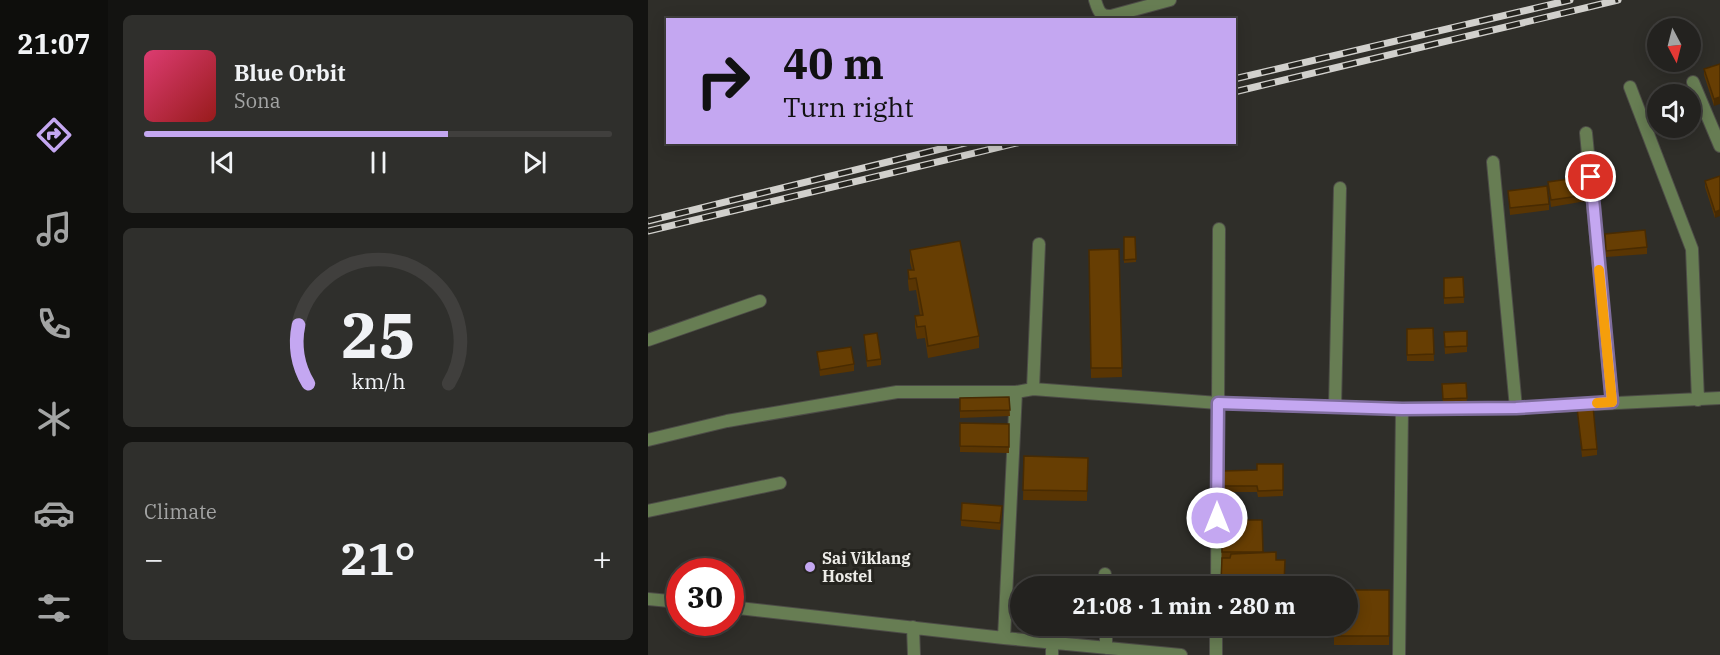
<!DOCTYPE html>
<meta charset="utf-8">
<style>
body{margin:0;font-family:"IBM Plex Serif",serif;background:#2f2f2c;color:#f1f3f6;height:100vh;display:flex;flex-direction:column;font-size:22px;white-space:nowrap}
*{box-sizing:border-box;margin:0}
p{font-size:20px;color:#a3a4a4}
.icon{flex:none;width:33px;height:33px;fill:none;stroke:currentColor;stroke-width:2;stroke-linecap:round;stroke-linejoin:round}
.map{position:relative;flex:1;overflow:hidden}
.panel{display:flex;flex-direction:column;gap:15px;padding:15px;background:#131311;width:540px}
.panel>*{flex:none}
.top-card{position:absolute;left:18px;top:18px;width:570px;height:126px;border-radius:0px;box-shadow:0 3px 15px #0003,0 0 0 2px #403f3d;background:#c4a7f1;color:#111;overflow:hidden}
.needle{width:39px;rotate:173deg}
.buttons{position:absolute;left:999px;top:18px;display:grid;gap:12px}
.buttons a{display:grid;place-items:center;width:54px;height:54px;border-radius:50%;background:#23221f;box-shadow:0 3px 15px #0003,0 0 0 2px #403f3d;font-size:30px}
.speed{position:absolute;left:18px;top:558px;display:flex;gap:12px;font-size:30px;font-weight:700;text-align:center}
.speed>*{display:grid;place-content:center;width:78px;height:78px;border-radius:50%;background:#23221f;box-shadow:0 3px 15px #0003,0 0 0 2px #403f3d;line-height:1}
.speed .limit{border:9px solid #d22;background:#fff;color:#111}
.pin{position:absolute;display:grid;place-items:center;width:51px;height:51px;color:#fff;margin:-26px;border:3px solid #fff;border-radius:50%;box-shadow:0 2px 6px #0007}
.me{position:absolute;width:66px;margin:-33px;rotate:0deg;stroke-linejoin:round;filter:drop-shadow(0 0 4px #0008)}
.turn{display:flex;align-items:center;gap:21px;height:126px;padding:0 18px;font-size:27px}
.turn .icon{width:78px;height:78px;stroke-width:2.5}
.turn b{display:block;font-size:42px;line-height:51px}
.big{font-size:45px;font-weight:800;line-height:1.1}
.panel .widget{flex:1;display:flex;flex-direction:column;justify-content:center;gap:9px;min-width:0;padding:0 21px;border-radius:9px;background:#2f2f2c}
.panel .dial{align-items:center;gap:0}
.dial svg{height:156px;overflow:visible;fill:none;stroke:#403f3d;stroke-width:7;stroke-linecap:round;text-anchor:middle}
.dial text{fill:#f1f3f6;stroke:none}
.song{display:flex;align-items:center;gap:18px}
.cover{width:72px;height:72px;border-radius:9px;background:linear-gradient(135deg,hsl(340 70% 55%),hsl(0 70% 35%))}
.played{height:6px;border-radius:3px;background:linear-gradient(90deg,#c4a7f1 65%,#403f3d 65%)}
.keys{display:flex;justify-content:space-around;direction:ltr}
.heat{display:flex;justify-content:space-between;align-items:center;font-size:33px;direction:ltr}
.trip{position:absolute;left:362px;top:576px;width:348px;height:60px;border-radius:30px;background:#23221f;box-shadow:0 3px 15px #0003,0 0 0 2px #403f3d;font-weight:800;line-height:60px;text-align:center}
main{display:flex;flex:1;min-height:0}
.tab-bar{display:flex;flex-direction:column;width:108px;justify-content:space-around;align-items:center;background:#0e0e0c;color:#a3a4a4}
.tab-bar .icon{width:42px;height:42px}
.tab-bar .current{color:#c4a7f1}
.tab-bar b{font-size:27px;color:#f1f3f6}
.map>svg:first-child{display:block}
</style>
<main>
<nav class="tab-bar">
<b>21:07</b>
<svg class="icon current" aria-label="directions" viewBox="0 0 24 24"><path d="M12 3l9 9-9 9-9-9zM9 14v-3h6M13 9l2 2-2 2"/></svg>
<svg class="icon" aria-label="music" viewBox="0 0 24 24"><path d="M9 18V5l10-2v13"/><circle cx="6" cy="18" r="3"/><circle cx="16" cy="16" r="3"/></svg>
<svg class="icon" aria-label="phone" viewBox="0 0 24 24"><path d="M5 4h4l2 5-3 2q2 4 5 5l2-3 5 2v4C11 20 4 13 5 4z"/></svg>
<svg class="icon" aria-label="climate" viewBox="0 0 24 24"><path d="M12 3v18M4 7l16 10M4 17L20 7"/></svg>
<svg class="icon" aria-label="car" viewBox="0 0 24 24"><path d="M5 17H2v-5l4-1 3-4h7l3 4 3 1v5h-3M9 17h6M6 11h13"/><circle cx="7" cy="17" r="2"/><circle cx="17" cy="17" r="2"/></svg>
<svg class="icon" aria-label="filters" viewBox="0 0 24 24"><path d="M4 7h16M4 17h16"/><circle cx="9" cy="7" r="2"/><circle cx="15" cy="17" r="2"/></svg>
</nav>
<section class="panel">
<div class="widget">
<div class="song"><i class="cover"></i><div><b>Blue Orbit</b><p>Sona</p></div></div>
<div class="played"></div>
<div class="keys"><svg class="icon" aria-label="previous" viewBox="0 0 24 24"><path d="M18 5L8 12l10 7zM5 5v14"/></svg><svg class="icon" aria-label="pause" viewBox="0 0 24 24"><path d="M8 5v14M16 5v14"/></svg><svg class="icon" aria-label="next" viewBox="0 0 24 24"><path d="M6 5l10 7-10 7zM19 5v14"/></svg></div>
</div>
<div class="widget dial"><svg viewBox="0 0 100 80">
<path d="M14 69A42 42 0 1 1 86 69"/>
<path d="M14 69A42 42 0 0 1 9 39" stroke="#c4a7f1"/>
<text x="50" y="56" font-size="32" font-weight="700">25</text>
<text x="50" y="72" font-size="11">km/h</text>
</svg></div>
<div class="widget"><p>Climate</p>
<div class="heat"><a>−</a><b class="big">21°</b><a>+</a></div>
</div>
</section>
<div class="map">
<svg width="1072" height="655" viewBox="0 0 1072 655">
<rect width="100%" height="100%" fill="#2f2e29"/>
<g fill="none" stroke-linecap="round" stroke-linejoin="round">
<defs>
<path id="street" d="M447 0C450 10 452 17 463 16L522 0
M1045 82 1072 146
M982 87 1044 249 1050 400
M938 133 964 402
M845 162 868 408
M0 340 112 301
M385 389 391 244
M687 407 692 188
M0 440 79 421 249 392H368L385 389 570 403 754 409 868 408 1072 398
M0 511 132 483
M457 574V586
M569 586 571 229
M0 599 32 602
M82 607 356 638 533 655
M458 626V648
M265 627 266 655
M356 638 368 392
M404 655V642
M568 655V626
M751 655 754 409"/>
</defs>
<use href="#street" stroke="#4d4c47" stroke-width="14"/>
<use href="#street" stroke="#677d53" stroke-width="12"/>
<defs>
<path id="rail" d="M586 79 922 0
M586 92 970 0
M0 221 321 142
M0 231 373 142"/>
</defs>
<use href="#rail" stroke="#d1d0cc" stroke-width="7"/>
<use href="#rail" stroke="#25241f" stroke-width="4.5" stroke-dasharray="14" stroke-linecap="butt"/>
</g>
<path fill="#593503" d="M1072 64 1066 106 1056 75V69Z
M1072 176 1067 218 1057 187V181Z
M900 182 938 195V201L903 207Z
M860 191 901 204V210L862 215Z
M957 234 999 247V254L958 257Z
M476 237H487L488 262 476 263Z
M471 249 474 377 443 378 441 250Z
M262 250 331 336V348L280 358 277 338 269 339 267 328V316L272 315 268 290 261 291 260 282V270H264L262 262Z
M815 277 816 303 796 304V278Z
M785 328 786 361H759V329Z
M819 331V352L797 354 796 338Z
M216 335 233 359V365L219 367Z
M169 352 206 364V371L172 376Z
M818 383 819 405H795L794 384Z
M361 397 362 416 312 418V398Z
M929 408 949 449V455L934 457Z
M312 423 361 424V453L312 452Z
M376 456 440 458 439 501 375 500Z
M635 464V496L610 497 609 492H575V471L609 470Z
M354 513 352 530 313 526V520Z
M574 520 615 553 628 560H637L636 586H573Z
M741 590V645H686V626Z
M373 626H396V627H373Z
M464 626H491V637H464Z"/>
<path fill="#482b02" d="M1072 97V104L1066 106V99Z
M1072 210V216L1067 218V212Z"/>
<path fill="#673e03" stroke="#482b02" stroke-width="1.5" d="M1072 64V97L1066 99 1056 69Z
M1072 176V210L1067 212 1057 181Z
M935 177 938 195 903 200 900 182Z
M899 186 901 204 862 208 860 191Z
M997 230 999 247 958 251 957 234Z
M476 237H487L488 259 476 260Z
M312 241 331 336 280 346 277 326 269 327 267 316 275 315 268 278 261 279 260 270H266L262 250Z
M471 249 474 368H443L441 250Z
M815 277 816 297 796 298V278Z
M785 328 786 354 759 355V329Z
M819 331V346L797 347 796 332Z
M229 333 233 359 219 361 216 335Z
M203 347 206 364 172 370 169 352Z
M818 383 819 398 795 399 794 384Z
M361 397 362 410 312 411V398Z
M945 406 949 449 934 450 929 408Z
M312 423 361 424V447L312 446Z
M376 456 440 458 439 491 375 490Z
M609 464H635V490L610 491 609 486H575V471L609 470Z
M314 503 354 506 352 523 313 520Z
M574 520H614L615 552H574Z
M628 552V560H637L636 584 573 581 574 558H582L583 554Z
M374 582H396V586H374Z
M699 590H741V636H686V626H699Z
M464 626H491V631L464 630Z"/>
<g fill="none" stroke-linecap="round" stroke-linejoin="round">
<defs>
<path id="route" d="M569 518 570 403 754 409 868 408 964 402 943 177"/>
</defs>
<use href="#route" stroke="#7f6d9d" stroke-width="15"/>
<use href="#route" stroke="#c4a7f1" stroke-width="10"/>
<path stroke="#f59e0b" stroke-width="10" d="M949 403 964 402 951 270"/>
</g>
<circle fill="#c4a7f1" stroke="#25241f" stroke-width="2" cx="162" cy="567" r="6"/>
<g text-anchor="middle" stroke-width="6" stroke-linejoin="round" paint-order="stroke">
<g font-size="16" font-weight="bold" fill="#ecebe7" stroke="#25241f" text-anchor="start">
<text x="174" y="564">Sai Viklang<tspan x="174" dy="18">Hostel</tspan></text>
</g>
</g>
</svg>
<div class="buttons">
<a><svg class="needle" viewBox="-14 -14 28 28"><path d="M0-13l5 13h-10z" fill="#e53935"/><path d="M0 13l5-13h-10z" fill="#a3a4a4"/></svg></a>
<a><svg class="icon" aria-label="sound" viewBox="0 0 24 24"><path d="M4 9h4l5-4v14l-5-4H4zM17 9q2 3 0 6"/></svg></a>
</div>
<div class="speed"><div class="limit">30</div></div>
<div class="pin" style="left:943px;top:177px;background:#d93025"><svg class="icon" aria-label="arrive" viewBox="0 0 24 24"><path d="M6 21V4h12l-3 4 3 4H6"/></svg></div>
<svg class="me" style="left:569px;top:518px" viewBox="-20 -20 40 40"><circle r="17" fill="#c4a7f1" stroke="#fff" stroke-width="3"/><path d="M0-11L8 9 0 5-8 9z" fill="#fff"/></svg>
<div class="trip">21:08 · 1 min · 280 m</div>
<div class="top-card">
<div class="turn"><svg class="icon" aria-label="right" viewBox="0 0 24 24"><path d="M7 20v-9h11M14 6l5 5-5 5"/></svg><div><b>40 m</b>Turn right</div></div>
</div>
</div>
</main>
